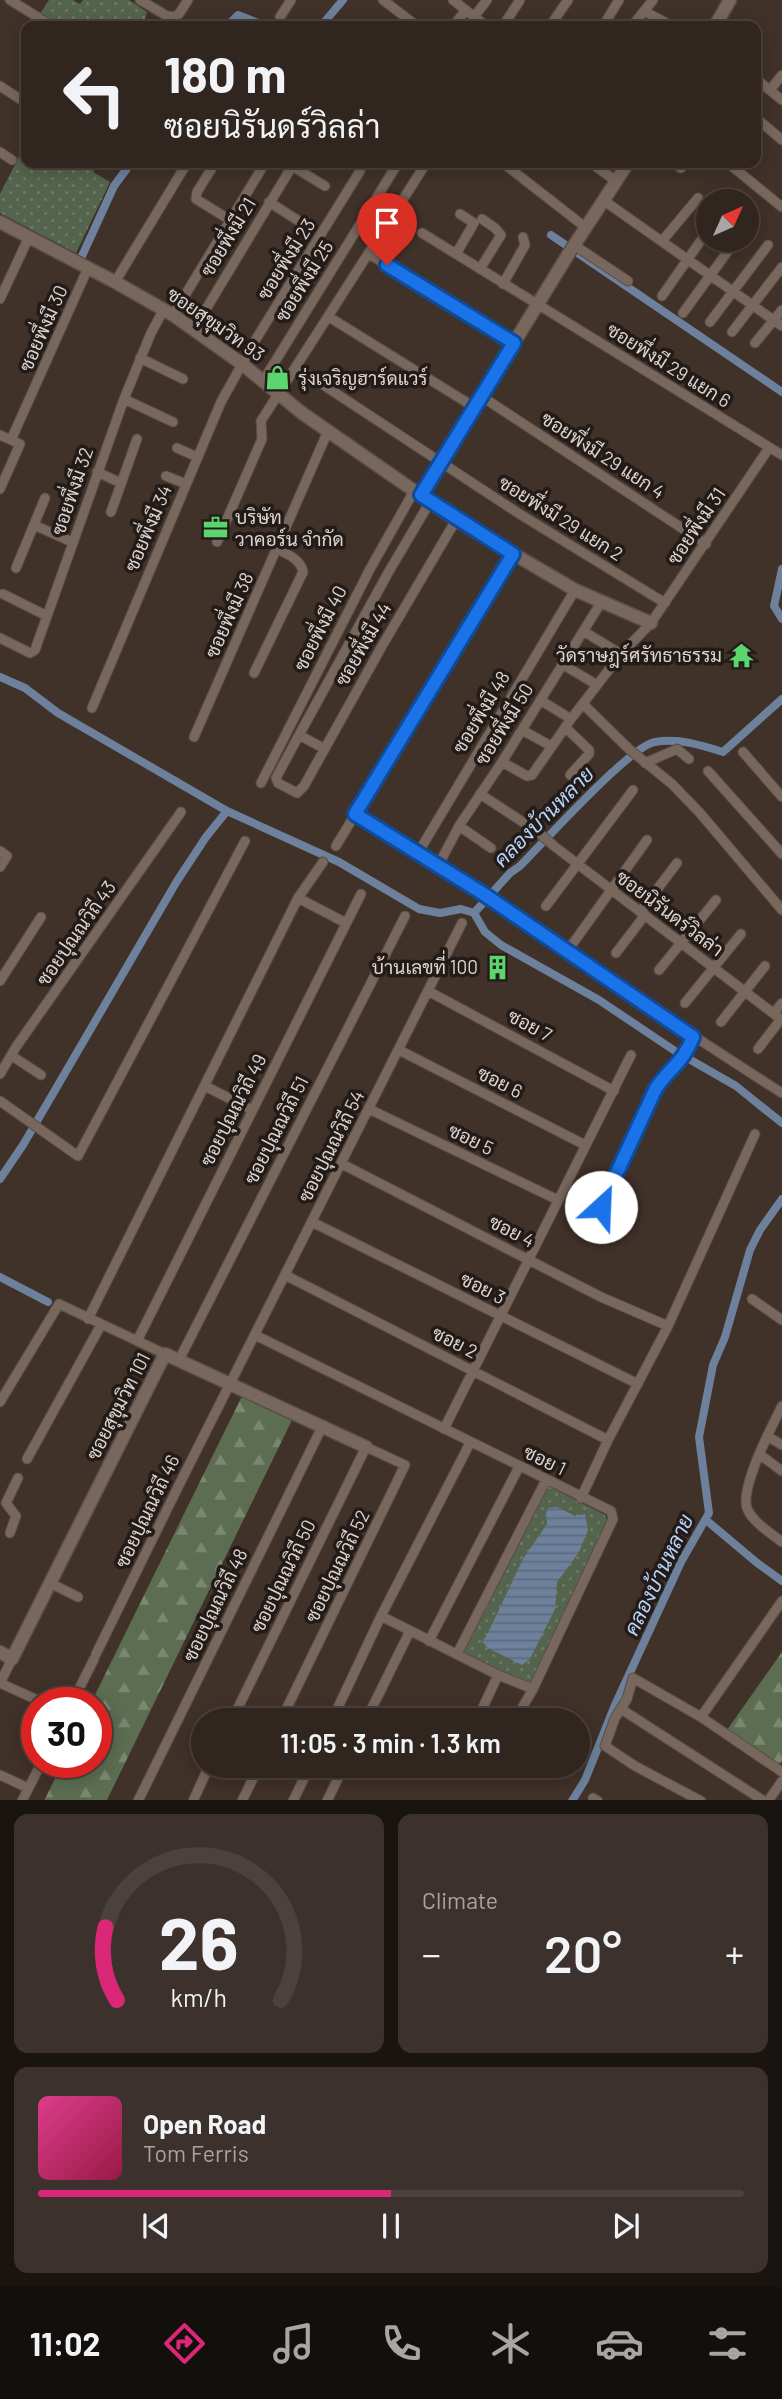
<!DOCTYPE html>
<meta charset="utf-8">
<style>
body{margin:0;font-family:Barlow,Sarabun,sans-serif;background:#3c312c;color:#f1f3f6;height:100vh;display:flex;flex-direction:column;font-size:26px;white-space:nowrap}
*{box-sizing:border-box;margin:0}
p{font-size:23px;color:#a8a5a4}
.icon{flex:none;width:38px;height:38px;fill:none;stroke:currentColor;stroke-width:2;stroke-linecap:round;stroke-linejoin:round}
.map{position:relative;height:1800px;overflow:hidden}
.sheet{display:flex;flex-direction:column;gap:14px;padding:14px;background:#1a1411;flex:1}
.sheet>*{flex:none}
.guide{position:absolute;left:21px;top:21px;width:740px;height:147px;border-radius:14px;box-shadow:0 4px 18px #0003,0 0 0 2px #4b423d;background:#30251f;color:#f1f3f6;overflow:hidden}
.needle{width:46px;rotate:45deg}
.controls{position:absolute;left:696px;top:189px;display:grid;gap:14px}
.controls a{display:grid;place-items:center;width:63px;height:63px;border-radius:50%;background:#30251f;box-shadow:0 4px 18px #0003,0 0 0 2px #4b423d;font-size:35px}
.speed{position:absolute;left:21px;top:1687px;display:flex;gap:14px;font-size:35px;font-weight:700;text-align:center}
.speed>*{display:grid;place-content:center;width:91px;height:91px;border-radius:50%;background:#30251f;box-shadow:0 4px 18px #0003,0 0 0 2px #4b423d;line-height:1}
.speed .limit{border:10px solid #d22;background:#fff;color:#111}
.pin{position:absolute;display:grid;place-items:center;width:60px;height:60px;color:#fff;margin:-72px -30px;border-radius:50% 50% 50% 0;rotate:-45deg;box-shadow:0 0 7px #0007}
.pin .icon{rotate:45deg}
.me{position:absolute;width:77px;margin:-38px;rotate:25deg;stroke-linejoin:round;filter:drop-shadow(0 0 5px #0008)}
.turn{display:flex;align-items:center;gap:24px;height:147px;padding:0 28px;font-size:32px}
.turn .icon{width:91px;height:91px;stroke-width:2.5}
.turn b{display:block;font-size:49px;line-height:60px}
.big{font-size:52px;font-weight:600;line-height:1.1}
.sheet .card{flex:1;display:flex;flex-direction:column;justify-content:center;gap:10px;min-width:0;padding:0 24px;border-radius:14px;background:#3c312c}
.sheet .dial{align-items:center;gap:0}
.dial svg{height:182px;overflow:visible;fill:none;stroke:#4b423d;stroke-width:7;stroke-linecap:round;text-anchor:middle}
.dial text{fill:#f1f3f6;stroke:none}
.song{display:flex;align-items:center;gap:21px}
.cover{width:84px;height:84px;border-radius:10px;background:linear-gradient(135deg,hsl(330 70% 55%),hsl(340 70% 35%))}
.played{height:7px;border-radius:4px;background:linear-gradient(90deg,#db2777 50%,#4b423d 50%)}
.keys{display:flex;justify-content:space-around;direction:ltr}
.heat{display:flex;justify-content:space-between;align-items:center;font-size:38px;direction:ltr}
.sheet .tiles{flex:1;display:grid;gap:14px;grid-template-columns:1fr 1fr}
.card:last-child{grid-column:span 2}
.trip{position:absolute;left:191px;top:1708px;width:399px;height:70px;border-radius:35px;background:#30251f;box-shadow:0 4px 18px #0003,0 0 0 2px #4b423d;font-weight:600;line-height:70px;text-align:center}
.tabs{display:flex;height:112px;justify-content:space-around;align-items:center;background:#130f0c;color:#a8a5a4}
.tabs .icon{width:49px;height:49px}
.tabs .selected{color:#db2777}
.tabs b{font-size:32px;color:#f1f3f6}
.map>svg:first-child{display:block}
</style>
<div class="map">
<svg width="782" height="1801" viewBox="0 0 782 1801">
<defs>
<pattern id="grass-dots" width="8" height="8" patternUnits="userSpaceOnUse" patternTransform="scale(1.75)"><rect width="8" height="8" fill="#55644c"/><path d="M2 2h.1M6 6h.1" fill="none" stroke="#6d7965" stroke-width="1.8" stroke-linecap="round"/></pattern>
<pattern id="forest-firs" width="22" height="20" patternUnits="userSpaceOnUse" patternTransform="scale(1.75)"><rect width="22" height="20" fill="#5c6d51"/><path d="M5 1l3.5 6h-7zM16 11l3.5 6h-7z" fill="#7b8871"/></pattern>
<pattern id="water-rules" width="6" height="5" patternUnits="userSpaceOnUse" patternTransform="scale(1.75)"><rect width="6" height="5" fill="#6d819c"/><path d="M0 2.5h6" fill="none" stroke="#5e6a7b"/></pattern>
</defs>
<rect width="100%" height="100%" fill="#403129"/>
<path fill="url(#grass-dots)" d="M49 0H73L80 4 83 0H129L147 12 143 26H32Z
M26 143V163H62L68 166 71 163H97L93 172 110 182 76 253 0 213V194Z
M547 1485 605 1515 607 1520 531 1682 525 1683 463 1653Z"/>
<path fill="url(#forest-firs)" d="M243 1394 293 1418 107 1800 44 1801 63 1762H96V1703H91Z
M782 1652V1761L779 1765 727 1730Z"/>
<path fill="url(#water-rules)" d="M557 1507 575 1516 585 1514 588 1530 579 1552 557 1582 555 1609 530 1659 522 1665 488 1648 482 1641 486 1637 523 1559 547 1524 546 1514 548 1508Z"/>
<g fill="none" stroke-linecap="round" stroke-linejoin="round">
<path stroke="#6d819c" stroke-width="8" d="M227 26 238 15 266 26
M321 26 343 0
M551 235 782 392
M82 256 114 186 131 163
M782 569 774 606 782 619
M0 677 25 688 58 713 227 811 339 862 419 909 440 913 461 909 474 913
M782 699 723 752C701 745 679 738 655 742 631 745 542 844 520 866L510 873 474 913 485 932 501 945 599 1000 675 1051 736 1086 782 1123
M0 1179 23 1145 177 881 206 837 227 811
M0 1277 48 1302
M706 1520 756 1562 782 1581
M572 1801 585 1780 615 1705 681 1562 709 1513 699 1437 713 1365 725 1337 750 1250 760 1230 782 1199"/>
<defs>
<path id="street" d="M10 0 52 26
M140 0 167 16 174 17 179 14 188 0
M383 0 417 26
M453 0 486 26
M644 11 672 26
M280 17 291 0
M474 17 487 0
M453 26 466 10
M503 26 520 0
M550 26 568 0
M603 26 619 0
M632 26 653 0
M756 79 782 100
M0 86 26 103
M770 90 782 75
M756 118 782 140
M0 152 12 160
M215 163 197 192 196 199 230 220
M503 163 585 227
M591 163 616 181
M673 163 681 168
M728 163 782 207
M292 166 325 186
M603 200 782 326
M269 202 305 225
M422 233 782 455
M662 241 698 198
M574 245 628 281
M369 254 514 343
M456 254 474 223 460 214
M480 269 501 235 495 228 482 219
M115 282 187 163
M503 284 525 245 523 237
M662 296 709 229
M0 299 29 237
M683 313 736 240
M173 315 265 163
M329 317 474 407
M710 322 768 245
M194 329 294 163
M732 332 782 267
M755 343 782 310
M140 358 183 379
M296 367 518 513 665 603
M263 381 398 163
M481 396 706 544
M124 399 173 422
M0 435 20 444 0 489
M11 440 88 268
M177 448 197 457
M97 472 121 483
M166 476 186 484
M111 512 137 439
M34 525 72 542
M217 542 262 439 261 421 425 165
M16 568 45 498
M3 594 47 616
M583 631 621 654
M0 638 30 653 35 650 124 399 151 333 164 309
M562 664 597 685
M254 673 303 572C301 560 288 554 277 549
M540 700 571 719
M583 704 630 750 672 784 700 813 782 910
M92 708 221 402 256 339 360 171
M565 727 589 750V754L570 775
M522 730 551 746
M299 735 276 778 278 783 297 793 304 786 382 646 456 520
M194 737 328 431
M323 748 299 735 388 573 430 502
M743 752 782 797
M502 762 527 776 532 775 571 719 621 654 651 623 769 448
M645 763 677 749 689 759
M708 771 782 854
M261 783 370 569 414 491
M480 794 538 832 554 846 782 1020
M355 814C499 903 638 1002 782 1093
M459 826 491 848
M336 846 513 554
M0 851 7 856 0 867
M418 853 575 590
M438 866 459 826 502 762 602 601
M298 898 346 923
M546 906 633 790
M640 912 677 863
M571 946 647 840
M616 953 645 915
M659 970 716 900
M0 981 41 917
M428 991 614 1091
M685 1003 741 934
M774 1013 782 1003
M721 1022 765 966
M758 1049 781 1019
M399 1050 585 1145
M12 1056 41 1075
M0 1074 16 1047 181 812
M205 1086 252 1110
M0 1101 78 1156 245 841
M369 1109 558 1200
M342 1164 601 1297 668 1326
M601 1207 656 1089C670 1068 684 1062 693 1037
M312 1222 638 1384
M285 1275 608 1440
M752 1299 782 1320
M88 1319 298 898 323 862
M255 1335 611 1511 613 1519 533 1689 515 1720
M137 1341 361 894
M179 1360 405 916
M0 1402 59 1304 165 1354
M782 1406C772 1426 740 1487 747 1508 752 1522 771 1533 782 1542
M444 1429 631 1055
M767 1436 782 1445
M759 1454 782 1471
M27 1459 101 1325
M581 1498 608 1440 668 1326 755 1134
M10 1533 16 1516 6 1503 18 1478
M50 1583 78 1597
M381 1616 498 1675 533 1689
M429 1641 519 1467
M96 1654 180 1483 462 923
M457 1654 546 1480
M0 1683 44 1703
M0 1683 12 1659
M72 1703 94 1659
M621 1709 764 1801
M701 1717 782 1601
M232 1720 366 1447 405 1465 281 1720
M332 1720 381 1616 470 1443
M366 1720 410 1631
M477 1720 498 1675
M0 1775 28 1788
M593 1798 598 1801
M22 1801 42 1762
M138 1801 323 1425
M193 1801 209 1766
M242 1801 259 1766
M293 1801 310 1766
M327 1801 344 1766
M701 1801 635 1766 605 1746 615 1718 627 1699 633 1678 701 1717 782 1772
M768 1801 782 1781"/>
<path id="secondary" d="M715 26 730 0
M0 222 115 282 173 315 242 364 302 413 456 520 575 590 651 623
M421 495 569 253 628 163
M0 1652 12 1659 165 1354 366 1447"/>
</defs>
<use href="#street" stroke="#5a4d46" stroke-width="11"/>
<use href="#secondary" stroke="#5a4d46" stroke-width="15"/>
<use href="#street" stroke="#78675d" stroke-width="9"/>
<use href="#secondary" stroke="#78675d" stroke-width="12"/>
</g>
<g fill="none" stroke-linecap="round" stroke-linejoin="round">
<defs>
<path id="route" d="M387 265 514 343 421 495 513 554 355 814 482 893 693 1037C684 1061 670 1068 656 1088L601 1207"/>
</defs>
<use href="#route" stroke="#114b97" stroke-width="18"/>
<use href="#route" stroke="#1a73e8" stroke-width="12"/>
</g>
<defs>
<symbol id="shop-bare" viewBox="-9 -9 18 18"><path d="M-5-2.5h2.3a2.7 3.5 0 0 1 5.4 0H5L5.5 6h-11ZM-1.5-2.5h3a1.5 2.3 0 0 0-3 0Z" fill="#5bd56e" stroke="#221b17" stroke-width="2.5" paint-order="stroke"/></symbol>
<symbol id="office-bare" viewBox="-9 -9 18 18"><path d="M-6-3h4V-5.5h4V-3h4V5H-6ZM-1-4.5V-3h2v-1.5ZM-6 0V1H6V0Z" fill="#5bd56e" stroke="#221b17" stroke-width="2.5" paint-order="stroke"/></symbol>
<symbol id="temple-bare" viewBox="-9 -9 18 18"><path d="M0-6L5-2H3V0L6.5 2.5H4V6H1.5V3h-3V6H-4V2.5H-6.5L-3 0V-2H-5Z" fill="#5bd56e" stroke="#221b17" stroke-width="2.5" paint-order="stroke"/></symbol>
<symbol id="building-bare" viewBox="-9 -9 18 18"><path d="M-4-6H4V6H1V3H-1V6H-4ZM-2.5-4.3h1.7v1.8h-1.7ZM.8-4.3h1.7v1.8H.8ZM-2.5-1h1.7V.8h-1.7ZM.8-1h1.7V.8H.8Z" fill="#5bd56e" stroke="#221b17" stroke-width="2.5" paint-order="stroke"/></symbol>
</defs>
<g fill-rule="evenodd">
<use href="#shop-bare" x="260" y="360" width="35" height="35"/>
<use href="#office-bare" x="198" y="510" width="35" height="35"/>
<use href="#temple-bare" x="724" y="638" width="35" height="35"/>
<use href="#building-bare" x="480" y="950" width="35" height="35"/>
</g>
<g text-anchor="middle" stroke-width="7" stroke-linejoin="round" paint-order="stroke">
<g font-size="19" fill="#ded4cf" stroke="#221b17">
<text transform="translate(228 237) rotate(-59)" y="7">ซอยพึ่งมี 21</text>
<text transform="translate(286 259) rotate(-58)" y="7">ซอยพึ่งมี 23</text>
<text transform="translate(304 281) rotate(-58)" y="7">ซอยพึ่งมี 25</text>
<text transform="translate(216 324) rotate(35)" y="7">ซอยสุขุมวิท 93</text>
<text transform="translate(43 328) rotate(-66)" y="7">ซอยพึ่งมี 30</text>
<text transform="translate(669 365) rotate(32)" y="7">ซอยพึ่งมี 29 แยก 6</text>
<text transform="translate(603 455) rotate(33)" y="7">ซอยพึ่งมี 29 แยก 4</text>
<text transform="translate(72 491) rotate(-71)" y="7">ซอยพึ่งมี 32</text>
<text transform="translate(561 518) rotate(32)" y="7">ซอยพึ่งมี 29 แยก 2</text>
<text transform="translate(696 526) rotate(-56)" y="7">ซอยพึ่งมี 31</text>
<text transform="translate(148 528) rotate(-67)" y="7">ซอยพึ่งมี 34</text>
<text transform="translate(229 615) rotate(-66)" y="7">ซอยพึ่งมี 38</text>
<text transform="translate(320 628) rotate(-63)" y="7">ซอยพึ่งมี 40</text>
<text transform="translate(363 644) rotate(-60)" y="7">ซอยพึ่งมี 44</text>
<text transform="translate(481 712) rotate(-59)" y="7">ซอยพึ่งมี 48</text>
<text transform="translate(504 724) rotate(-58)" y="7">ซอยพึ่งมี 50</text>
<text transform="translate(670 913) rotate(37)" y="7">ซอยนิรันดร์วิลล่า</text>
<text transform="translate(76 933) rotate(-55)" y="7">ซอยปุณณวิถี 43</text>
<text transform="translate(530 1025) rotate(28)" y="7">ซอย 7</text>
<text transform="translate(500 1082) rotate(27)" y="7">ซอย 6</text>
<text transform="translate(233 1110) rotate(-63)" y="7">ซอยปุณณวิถี 49</text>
<text transform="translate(276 1130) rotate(-63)" y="7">ซอยปุณณวิถี 51</text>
<text transform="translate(471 1139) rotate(26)" y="7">ซอย 5</text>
<text transform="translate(331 1146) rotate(-63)" y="7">ซอยปุณณวิถี 54</text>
<text transform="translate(512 1231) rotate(27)" y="7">ซอย 4</text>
<text transform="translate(483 1288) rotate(27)" y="7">ซอย 3</text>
<text transform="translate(455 1342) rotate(27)" y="7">ซอย 2</text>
<text transform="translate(118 1406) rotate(-63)" y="7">ซอยสุขุมวิท 101</text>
<text transform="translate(545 1460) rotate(26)" y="7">ซอย 1</text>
<text transform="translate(147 1511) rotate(-64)" y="7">ซอยปุณณวิถี 46</text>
<text transform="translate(337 1566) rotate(-64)" y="7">ซอยปุณณวิถี 52</text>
<text transform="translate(283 1576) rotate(-64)" y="7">ซอยปุณณวิถี 50</text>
<text transform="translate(215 1605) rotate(-64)" y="7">ซอยปุณณวิถี 48</text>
</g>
<g font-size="19" fill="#ded4cf" stroke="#221b17" text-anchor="start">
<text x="298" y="385">รุ่งเจริญฮาร์ดแวร์</text>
<text x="235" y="524">บริษัท<tspan x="235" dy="22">วาคอร์น จำกัด</tspan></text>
<text x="722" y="662" text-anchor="end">วัดราษฎร์ศรัทธาธรรม</text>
<text x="478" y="974" text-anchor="end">บ้านเลขที่ 100</text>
</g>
<g font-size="21" font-style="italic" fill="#b8d4fb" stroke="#221b17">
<text transform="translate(544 817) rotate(-45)" y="7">คลองบ้านหลาย</text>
<text transform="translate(659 1575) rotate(-64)" y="7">คลองบ้านหลาย</text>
</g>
</g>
</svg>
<div class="controls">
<a><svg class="needle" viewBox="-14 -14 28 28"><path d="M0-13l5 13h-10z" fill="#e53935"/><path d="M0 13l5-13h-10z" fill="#a8a5a4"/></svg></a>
</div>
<div class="speed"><div class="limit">30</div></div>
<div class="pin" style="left:387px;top:265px;background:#d93025"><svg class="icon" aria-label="arrive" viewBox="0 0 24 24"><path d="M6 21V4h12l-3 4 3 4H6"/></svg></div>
<svg class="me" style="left:601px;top:1207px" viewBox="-20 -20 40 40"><circle r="19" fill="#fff"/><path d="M0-13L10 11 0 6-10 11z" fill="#1a73e8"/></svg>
<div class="trip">11:05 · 3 min · 1.3 km</div>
<div class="guide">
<div class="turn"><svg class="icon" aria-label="left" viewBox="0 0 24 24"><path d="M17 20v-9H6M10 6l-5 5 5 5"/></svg><div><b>180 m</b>ซอยนิรันดร์วิลล่า</div></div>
</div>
</div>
<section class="sheet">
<div class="tiles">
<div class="card dial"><svg viewBox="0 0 100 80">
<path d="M14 69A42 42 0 1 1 86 69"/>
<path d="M14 69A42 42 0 0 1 9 37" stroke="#db2777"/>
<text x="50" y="56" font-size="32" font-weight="700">26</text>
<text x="50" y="72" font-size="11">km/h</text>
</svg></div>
<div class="card"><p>Climate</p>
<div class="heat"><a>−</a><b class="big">20°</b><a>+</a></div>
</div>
<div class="card">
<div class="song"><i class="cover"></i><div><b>Open Road</b><p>Tom Ferris</p></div></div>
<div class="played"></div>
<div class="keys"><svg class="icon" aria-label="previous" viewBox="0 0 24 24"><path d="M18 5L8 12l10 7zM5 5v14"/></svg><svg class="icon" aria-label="pause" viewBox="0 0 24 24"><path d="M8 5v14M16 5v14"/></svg><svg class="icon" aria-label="next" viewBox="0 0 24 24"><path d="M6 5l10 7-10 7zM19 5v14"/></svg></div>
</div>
</div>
</section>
<nav class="tabs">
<b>11:02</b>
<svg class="icon selected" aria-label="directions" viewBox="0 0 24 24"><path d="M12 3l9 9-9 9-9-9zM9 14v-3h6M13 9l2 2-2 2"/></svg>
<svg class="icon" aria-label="music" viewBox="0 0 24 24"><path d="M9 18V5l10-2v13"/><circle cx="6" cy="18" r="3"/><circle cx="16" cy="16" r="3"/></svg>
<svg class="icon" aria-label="phone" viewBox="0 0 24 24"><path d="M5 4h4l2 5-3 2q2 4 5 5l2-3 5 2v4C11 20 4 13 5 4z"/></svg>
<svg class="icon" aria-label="climate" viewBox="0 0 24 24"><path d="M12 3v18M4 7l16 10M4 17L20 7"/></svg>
<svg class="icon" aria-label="car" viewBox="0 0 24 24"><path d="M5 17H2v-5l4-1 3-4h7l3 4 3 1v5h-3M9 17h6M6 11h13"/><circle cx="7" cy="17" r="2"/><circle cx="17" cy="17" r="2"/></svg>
<svg class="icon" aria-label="filters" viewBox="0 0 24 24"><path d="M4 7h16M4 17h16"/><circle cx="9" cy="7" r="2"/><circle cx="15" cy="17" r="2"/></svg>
</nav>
